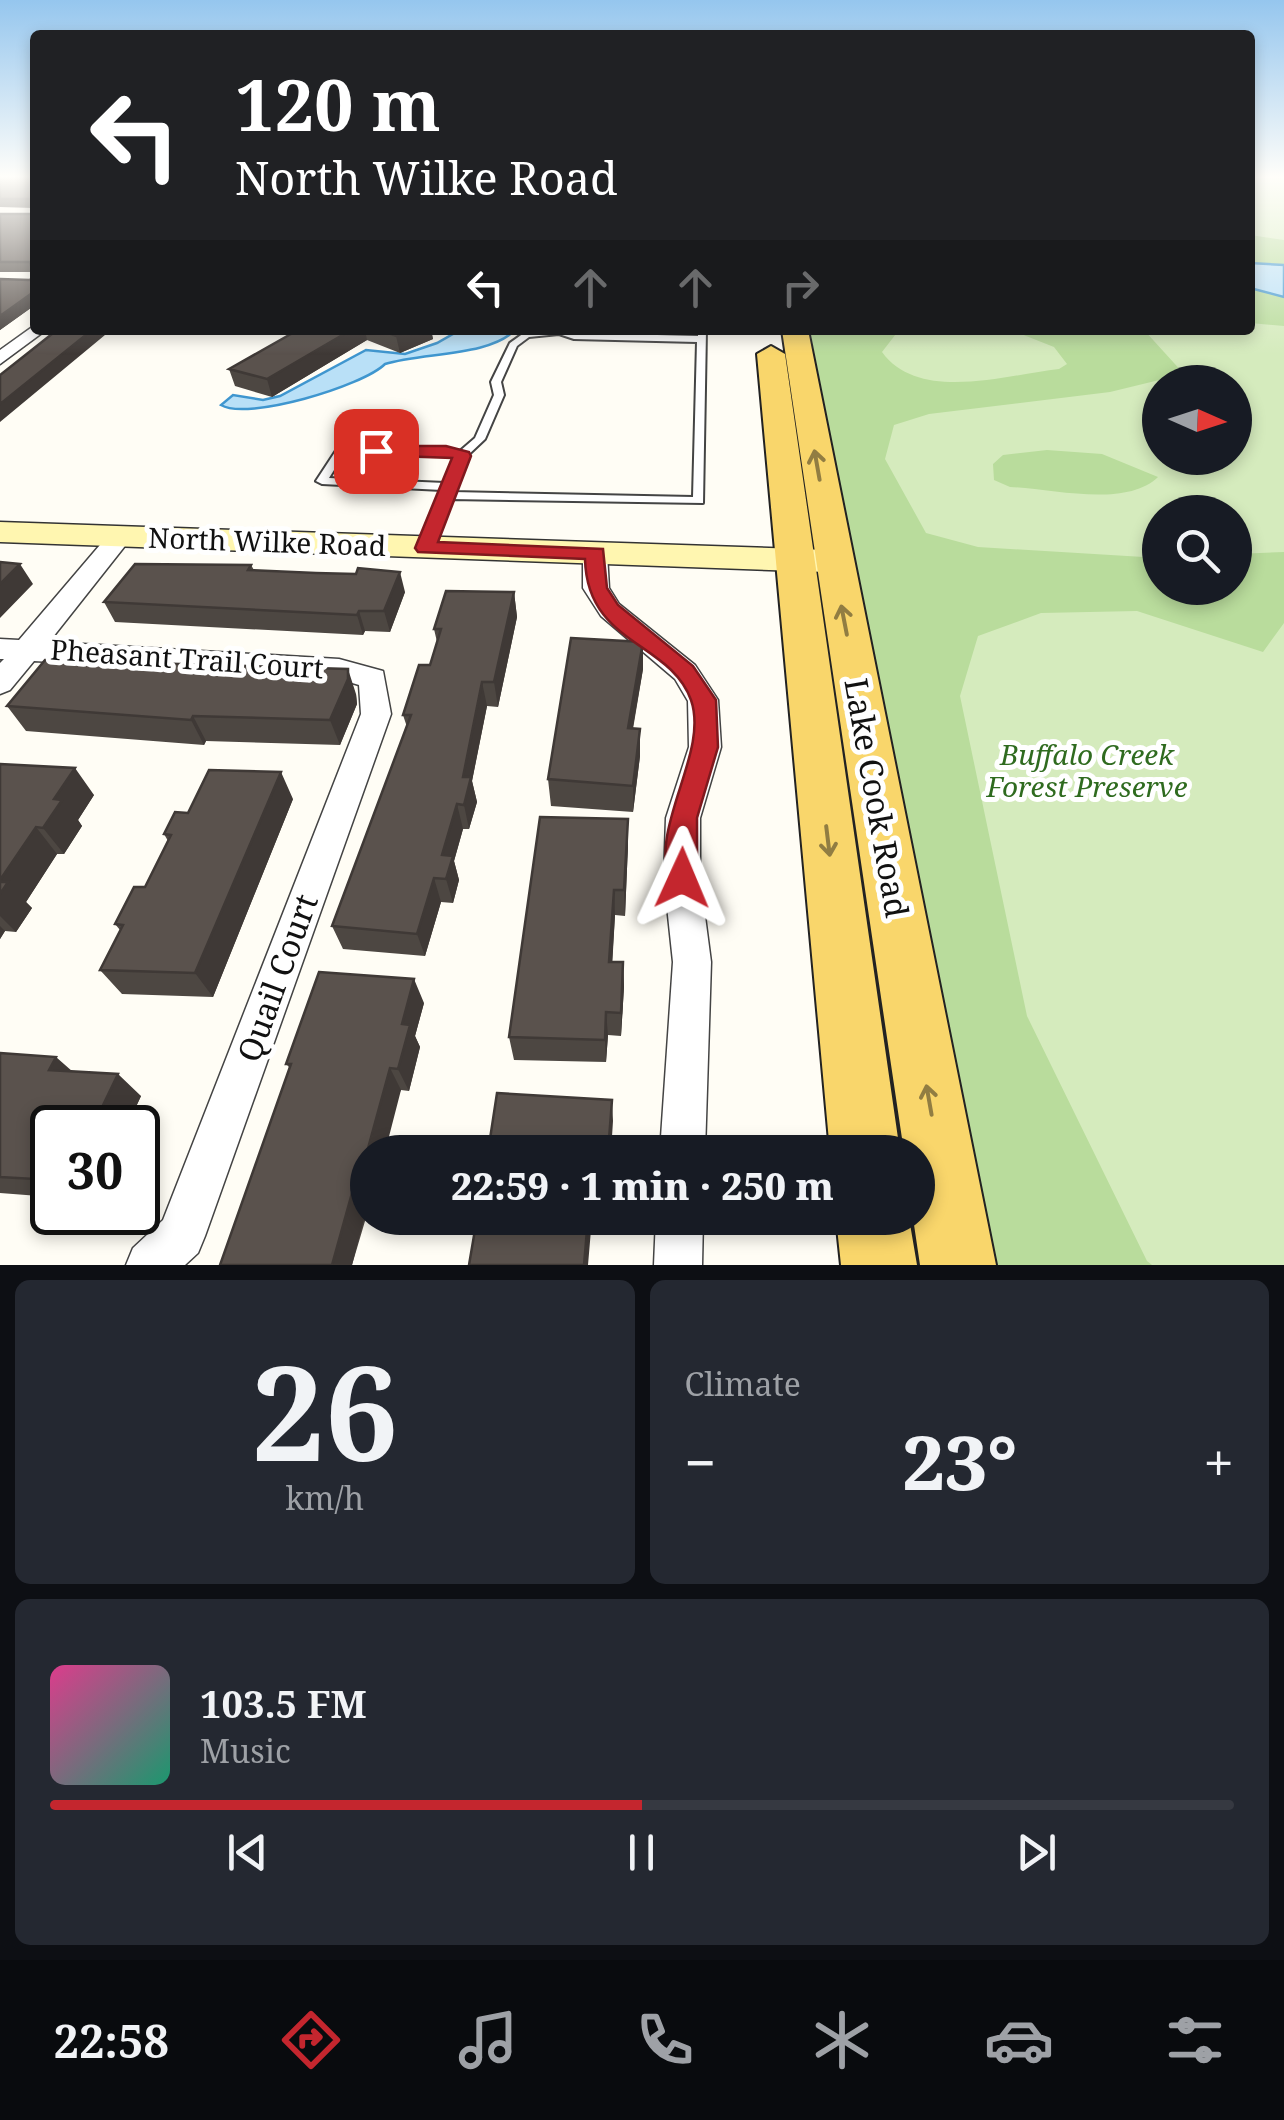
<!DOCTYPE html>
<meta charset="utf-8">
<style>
body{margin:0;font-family:"Noto Serif",serif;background:#242831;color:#f1f3f6;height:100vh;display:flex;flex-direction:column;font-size:38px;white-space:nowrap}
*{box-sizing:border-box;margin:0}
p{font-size:32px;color:#9ea1a6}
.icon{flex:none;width:55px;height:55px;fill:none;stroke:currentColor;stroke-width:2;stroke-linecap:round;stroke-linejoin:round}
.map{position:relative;height:1265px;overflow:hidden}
.details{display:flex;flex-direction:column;gap:15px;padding:15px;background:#0d0f14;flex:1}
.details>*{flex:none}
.hud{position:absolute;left:30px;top:30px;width:1225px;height:305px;border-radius:10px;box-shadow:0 5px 15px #0003;background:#202124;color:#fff;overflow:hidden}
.needle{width:65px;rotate:93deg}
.controls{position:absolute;left:1142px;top:365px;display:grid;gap:20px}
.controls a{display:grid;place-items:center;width:110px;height:110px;border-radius:50%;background:#171b24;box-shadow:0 5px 15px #0003;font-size:50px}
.speed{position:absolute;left:30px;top:1105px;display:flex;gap:20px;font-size:50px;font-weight:700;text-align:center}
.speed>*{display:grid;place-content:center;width:130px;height:130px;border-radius:50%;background:#171b24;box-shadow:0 5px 15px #0003;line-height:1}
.speed .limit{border:5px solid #111;border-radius:15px;background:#fff;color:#111}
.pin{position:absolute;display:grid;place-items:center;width:85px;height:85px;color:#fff;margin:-42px;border-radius:20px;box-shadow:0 5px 15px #0006}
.me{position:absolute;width:110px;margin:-55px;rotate:1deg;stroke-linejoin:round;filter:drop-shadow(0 0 8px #0008)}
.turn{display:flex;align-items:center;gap:35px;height:210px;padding:0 40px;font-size:45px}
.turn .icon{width:130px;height:130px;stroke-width:2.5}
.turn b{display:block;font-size:70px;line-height:85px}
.lanes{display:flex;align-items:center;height:95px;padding:0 40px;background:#0003;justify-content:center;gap:50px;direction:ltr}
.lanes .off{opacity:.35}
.big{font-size:75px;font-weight:800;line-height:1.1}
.details .card{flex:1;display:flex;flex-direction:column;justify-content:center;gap:15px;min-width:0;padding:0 35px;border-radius:15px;background:#242831}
.details .dial{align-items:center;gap:0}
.dial b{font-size:130px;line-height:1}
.song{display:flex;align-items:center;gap:30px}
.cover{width:120px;height:120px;border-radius:15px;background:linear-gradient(135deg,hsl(330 70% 55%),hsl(160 70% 35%))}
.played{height:10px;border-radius:5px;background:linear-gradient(90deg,#c4262e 50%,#363941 50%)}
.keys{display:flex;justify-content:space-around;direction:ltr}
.heat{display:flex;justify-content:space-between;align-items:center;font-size:55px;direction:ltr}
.details .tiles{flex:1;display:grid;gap:15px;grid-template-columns:1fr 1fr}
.card:last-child{grid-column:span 2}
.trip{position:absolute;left:350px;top:1135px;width:585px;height:100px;border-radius:50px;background:#171b24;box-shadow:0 5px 15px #0003;font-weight:800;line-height:100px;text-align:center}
.dock{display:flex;height:160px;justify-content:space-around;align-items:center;background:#090b0e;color:#9ea1a6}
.dock .icon{width:70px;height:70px}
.dock .current{color:#c4262e}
.dock b{font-size:45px;color:#f1f3f6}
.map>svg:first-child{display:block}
</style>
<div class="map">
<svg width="1284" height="1265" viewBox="0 0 1284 1265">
<rect width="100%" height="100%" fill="#fffdf5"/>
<path fill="#d5ebbd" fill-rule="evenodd" d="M1250 177H1284V1265H981L806 330H1250ZM1160 382H1235V458H1160ZM1160 512H1235V588H1160Z"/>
<path fill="#b9dc9c" d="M1250 235 1284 240V326L1250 323Z
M810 330H899L882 352C919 403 1005 375 1059 369L1067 364 1054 347 1011 330H1144L1184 374 1110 392 929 414 894 425 885 459 926 533 978 547 1160 558V588H1235V554L1284 552V623L1263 652 1137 611 1041 613 978 636 960 696 1027 1016 1147 1261 1152 1265H992Z
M1047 450 1102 454 1158 477C1126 508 1053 489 1010 487L994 480 993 464 1003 455Z"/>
<path fill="#b9e0f7" stroke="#3f96cf" stroke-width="2.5" d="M1250 263 1284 265V297L1250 288Z
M460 330H515C489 357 422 352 385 364 363 386 247 421 221 405L233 395 263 400 280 396 366 350 405 354 437 343Z"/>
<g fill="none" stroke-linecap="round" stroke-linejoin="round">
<defs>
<path id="lane" d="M550 330H565L575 333 698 336V330H706L703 503 450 499 431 548 425 552 419 548 442 490 322 484 316 481 337 449 341 448H446L460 451 475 438 494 395 491 382 510 343 524 333ZM559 334 574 339 697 342 693 497 453 492 467 456 485 439 504 395 501 382 517 346 529 337ZM344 454H446L456 457 445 483 329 478Z"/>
<path id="street" d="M35 325V330H46L0 364V350Z
M120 530 132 537 49 642 339 659 383 671 391 714 205 1236 198 1253 185 1265H126L133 1248 163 1220 361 714 359 685 339 679 34 661 10 690 0 694V663L4 659H0V639L19 640 111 532Z
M595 545 607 553 609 588 619 604 695 665 718 700 721 747 700 818V878L711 962 705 1152H660L673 962 664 878 666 818 689 747 688 701 675 679 601 616 583 588V553Z
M656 1218H703L702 1265H654Z"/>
<path id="secondary" d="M0 522 827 550 839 553 844 561 839 569 827 572 0 542Z"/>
<path id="primary" d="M782 330H808L996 1265H920L913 1218H918V1152H904Z
M771 346 785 354 900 1152H830L757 354Z
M836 1218H909L917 1265H841Z"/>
</defs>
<use href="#lane" stroke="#444" stroke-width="4"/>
<use href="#street" stroke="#444" stroke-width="3"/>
<use href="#secondary" stroke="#333" stroke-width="3"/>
<use href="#primary" stroke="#222" stroke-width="4"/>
<use href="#lane" fill="#fff" fill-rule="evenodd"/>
<use href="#street" fill="#fff" fill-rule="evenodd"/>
<use href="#secondary" fill="#fff6b0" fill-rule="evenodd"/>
<use href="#primary" fill="#f9d66b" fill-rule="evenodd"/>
</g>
<path fill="#4d4742" d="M0 177H35V305L0 330V279L30 280 34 276 33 272H0V214H34L33 208 0 207Z
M298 330H431L433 339 400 353 367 340 272 397 235 386 229 369Z
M251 565 254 570 405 592 390 632 365 631 363 635 115 622 104 602Z
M514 592 517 617 498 707 487 706 472 781 477 802 469 829H463L454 861 459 880 453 903 441 902 425 956 343 949 332 926 407 727 403 715 430 665 437 642 434 629Z
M643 642V669L633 729H640V756L633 812 551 806 548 779Z
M356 694 357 704 340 745 206 741 204 745 26 731 7 706Z
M0 764 94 795 78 820 82 826 64 854H57L26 902 32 908 16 932 5 931 0 939Z
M293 799 213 997 122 994 100 970 120 930 115 924 145 887 168 841 164 834 188 813Z
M628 819V845L625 916 615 915 612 962H623L624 987 621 1036 608 1035 606 1062 514 1060 509 1037Z
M424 1003 415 1036 420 1047 409 1091 401 1090 368 1152V1211L352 1265 290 1068 286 1064Z
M0 1053 73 1072 141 1096 126 1128H52V1197L0 1193Z"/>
<path fill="#3f3936" d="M35 291V305L0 330V316Z
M92 330H111L0 422V404Z
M351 330H365L367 340 272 397 267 379Z
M410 330H431L433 339 400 353 396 336Z
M20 564 33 584 0 618V584Z
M400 572 405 592 390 632 384 611Z
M514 592 517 617 498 707 494 682Z
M359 611 365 631 363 635 357 615Z
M643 642V669L628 755V728Z
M348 669 356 694 357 704 340 745 330 720Z
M482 682 487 706 472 781 477 802 469 829 464 805 463 777Z
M193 716 206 741 204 745 191 720Z
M640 729V756L633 812V786Z
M75 768 94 795 78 820 82 826 64 854 43 828 54 799Z
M281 772 293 799 213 997 195 973Z
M457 804 463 829 454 861 459 880 453 903 446 879 442 855Z
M628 819V845L625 916 624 890Z
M36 827 57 854 26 902 32 908 16 932 0 916V880Z
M434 878 441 902 425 956 417 934Z
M614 890 615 915 611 986 609 962Z
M0 926 5 931 0 939Z
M623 962 624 987 621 1036V1013Z
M414 979 424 1003 415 1036 420 1047 409 1091 398 1069 402 1024Z
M606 1012 608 1035 606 1062 605 1040Z
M56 1057 81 1079 49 1070Z
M390 1068 401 1090 385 1152 368 1153Z
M118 1074 141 1096 126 1128H92Z
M612 1100 613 1121 611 1152H608Z
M352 1193 366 1211 352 1265H332Z
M588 1218H592L588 1265H584Z"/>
<path fill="#5a524d" stroke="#3f3936" stroke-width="2.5" d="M0 177H35V291L0 316V279L30 280 34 276 30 262H0V214H34L31 199H0Z
M57 330H92L0 404V375Z
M298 330H351L267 379 229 369Z
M381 330H410L396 336Z
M0 562 20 564 0 584Z
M135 564 251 565 248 570 316 573 356 574 358 568 400 572 384 611H359L357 615 104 602Z
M446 591 514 592 494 682H482L463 777H471L464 805 457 804 442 855 453 856 446 879 434 878 417 934 332 926 411 715H403L419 665H430L441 629H434Z
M571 638 643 642 628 728 640 729 633 786 548 779Z
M45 660 348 669V679L330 720 193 716 191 720 7 706Z
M0 764 75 768 54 799 62 800 43 828 36 827 0 880Z
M209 770 281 772 195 973 100 970 123 925 115 924 134 887H145L171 835 164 834 175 812 188 813Z
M540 817 628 819 624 890H614L609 962H623L621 1013 606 1012 605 1040 509 1037Z
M0 882H8L0 894Z
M319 972 414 979 402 1024 410 1025 398 1069 390 1068 367 1152H372H368L367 1194 352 1193 332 1265H220L291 1064H286Z
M0 1053 56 1057 49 1070 118 1074 92 1128H52V1180L0 1177Z
M497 1093 612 1100 608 1152H488Z
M477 1218H588L584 1265H469Z"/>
<defs><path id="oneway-shaft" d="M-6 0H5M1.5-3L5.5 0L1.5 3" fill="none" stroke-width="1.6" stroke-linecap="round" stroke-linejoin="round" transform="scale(2.5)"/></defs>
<g stroke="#917d42">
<use href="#oneway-shaft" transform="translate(817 465) rotate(-100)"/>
<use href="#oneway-shaft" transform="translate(844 620) rotate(-101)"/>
<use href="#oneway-shaft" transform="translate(828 841) rotate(83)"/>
<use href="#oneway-shaft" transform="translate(929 1100) rotate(-100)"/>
</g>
<linearGradient id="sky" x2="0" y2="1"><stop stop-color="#95c6ee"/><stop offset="0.5" stop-color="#fffefa"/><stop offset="1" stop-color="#fffefa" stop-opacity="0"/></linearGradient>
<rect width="1284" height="354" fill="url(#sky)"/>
<path fill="#c4262e" stroke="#7f191e" stroke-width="2.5" d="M376 446H446L469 452 471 456 438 542 603 549 607 588 618 605 693 666 716 700 718 747 697 818V878L693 887 682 891 672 887C645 830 710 755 691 700 670 641 587 645 585 559L418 552 415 548 452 458 370 455V447Z"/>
<g text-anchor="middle" stroke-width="10" stroke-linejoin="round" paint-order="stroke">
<g font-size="28" fill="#111" stroke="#fff">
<text transform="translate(267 542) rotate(2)" y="10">North Wilke Road</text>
<text transform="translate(187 659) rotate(4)" y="10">Pheasant Trail Court</text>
</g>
<g font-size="28" font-style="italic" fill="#2f6b1f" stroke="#fff">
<text x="1087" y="765">Buffalo Creek<tspan x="1087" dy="32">Forest Preserve</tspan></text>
</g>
<g font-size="32" fill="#111" stroke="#fff">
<text transform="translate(876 798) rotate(80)" y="11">Lake Cook Road</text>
<text transform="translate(278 978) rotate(-70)" y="11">Quail Court</text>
</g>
</g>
</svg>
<div class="controls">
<a><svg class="needle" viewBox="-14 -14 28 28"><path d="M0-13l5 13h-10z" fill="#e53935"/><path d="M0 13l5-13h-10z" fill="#9ea1a6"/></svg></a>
<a><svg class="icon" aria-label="search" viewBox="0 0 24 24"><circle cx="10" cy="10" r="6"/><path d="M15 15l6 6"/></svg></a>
</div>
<div class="speed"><div class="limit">30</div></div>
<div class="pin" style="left:376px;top:451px;background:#d93025"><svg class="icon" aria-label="arrive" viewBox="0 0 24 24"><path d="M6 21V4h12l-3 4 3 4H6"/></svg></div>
<svg class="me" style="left:682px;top:878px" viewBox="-20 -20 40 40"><path d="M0-17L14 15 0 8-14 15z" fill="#c4262e" stroke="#fff" stroke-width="4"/></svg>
<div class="trip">22:59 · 1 min · 250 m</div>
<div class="hud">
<div class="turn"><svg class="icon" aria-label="left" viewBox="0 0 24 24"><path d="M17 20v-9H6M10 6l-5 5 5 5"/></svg><div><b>120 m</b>North Wilke Road</div></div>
<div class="lanes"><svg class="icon" aria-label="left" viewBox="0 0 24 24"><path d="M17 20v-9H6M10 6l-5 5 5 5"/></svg><svg class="icon off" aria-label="ahead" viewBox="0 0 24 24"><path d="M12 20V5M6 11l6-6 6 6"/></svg><svg class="icon off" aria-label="ahead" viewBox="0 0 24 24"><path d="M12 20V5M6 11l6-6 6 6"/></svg><svg class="icon off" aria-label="right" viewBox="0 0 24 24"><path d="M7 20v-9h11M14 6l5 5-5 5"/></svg></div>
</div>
</div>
<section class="details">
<div class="tiles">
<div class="card dial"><b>26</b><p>km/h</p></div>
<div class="card"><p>Climate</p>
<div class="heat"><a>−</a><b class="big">23°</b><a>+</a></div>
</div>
<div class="card">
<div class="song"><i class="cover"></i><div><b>103.5 FM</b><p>Music</p></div></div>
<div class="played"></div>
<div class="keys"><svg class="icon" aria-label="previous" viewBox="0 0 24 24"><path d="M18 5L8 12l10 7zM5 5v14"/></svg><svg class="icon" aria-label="pause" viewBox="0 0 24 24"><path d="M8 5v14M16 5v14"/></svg><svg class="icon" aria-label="next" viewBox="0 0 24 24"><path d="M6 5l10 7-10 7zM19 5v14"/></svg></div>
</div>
</div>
</section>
<nav class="dock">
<b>22:58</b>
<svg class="icon current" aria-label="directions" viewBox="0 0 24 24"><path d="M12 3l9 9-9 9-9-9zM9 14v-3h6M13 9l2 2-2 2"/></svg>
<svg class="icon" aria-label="music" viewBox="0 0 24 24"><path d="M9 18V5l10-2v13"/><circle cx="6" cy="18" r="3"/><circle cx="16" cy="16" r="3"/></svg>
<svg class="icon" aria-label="phone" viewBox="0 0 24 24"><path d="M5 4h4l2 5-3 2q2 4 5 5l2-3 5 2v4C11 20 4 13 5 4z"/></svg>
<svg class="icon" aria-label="climate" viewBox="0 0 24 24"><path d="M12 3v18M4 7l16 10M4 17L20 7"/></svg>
<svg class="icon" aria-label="car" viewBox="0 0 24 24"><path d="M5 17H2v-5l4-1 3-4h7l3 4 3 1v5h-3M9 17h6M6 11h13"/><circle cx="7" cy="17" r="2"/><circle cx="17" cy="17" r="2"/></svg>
<svg class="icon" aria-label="filters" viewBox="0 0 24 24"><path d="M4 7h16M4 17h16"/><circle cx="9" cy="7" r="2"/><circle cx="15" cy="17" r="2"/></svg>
</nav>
